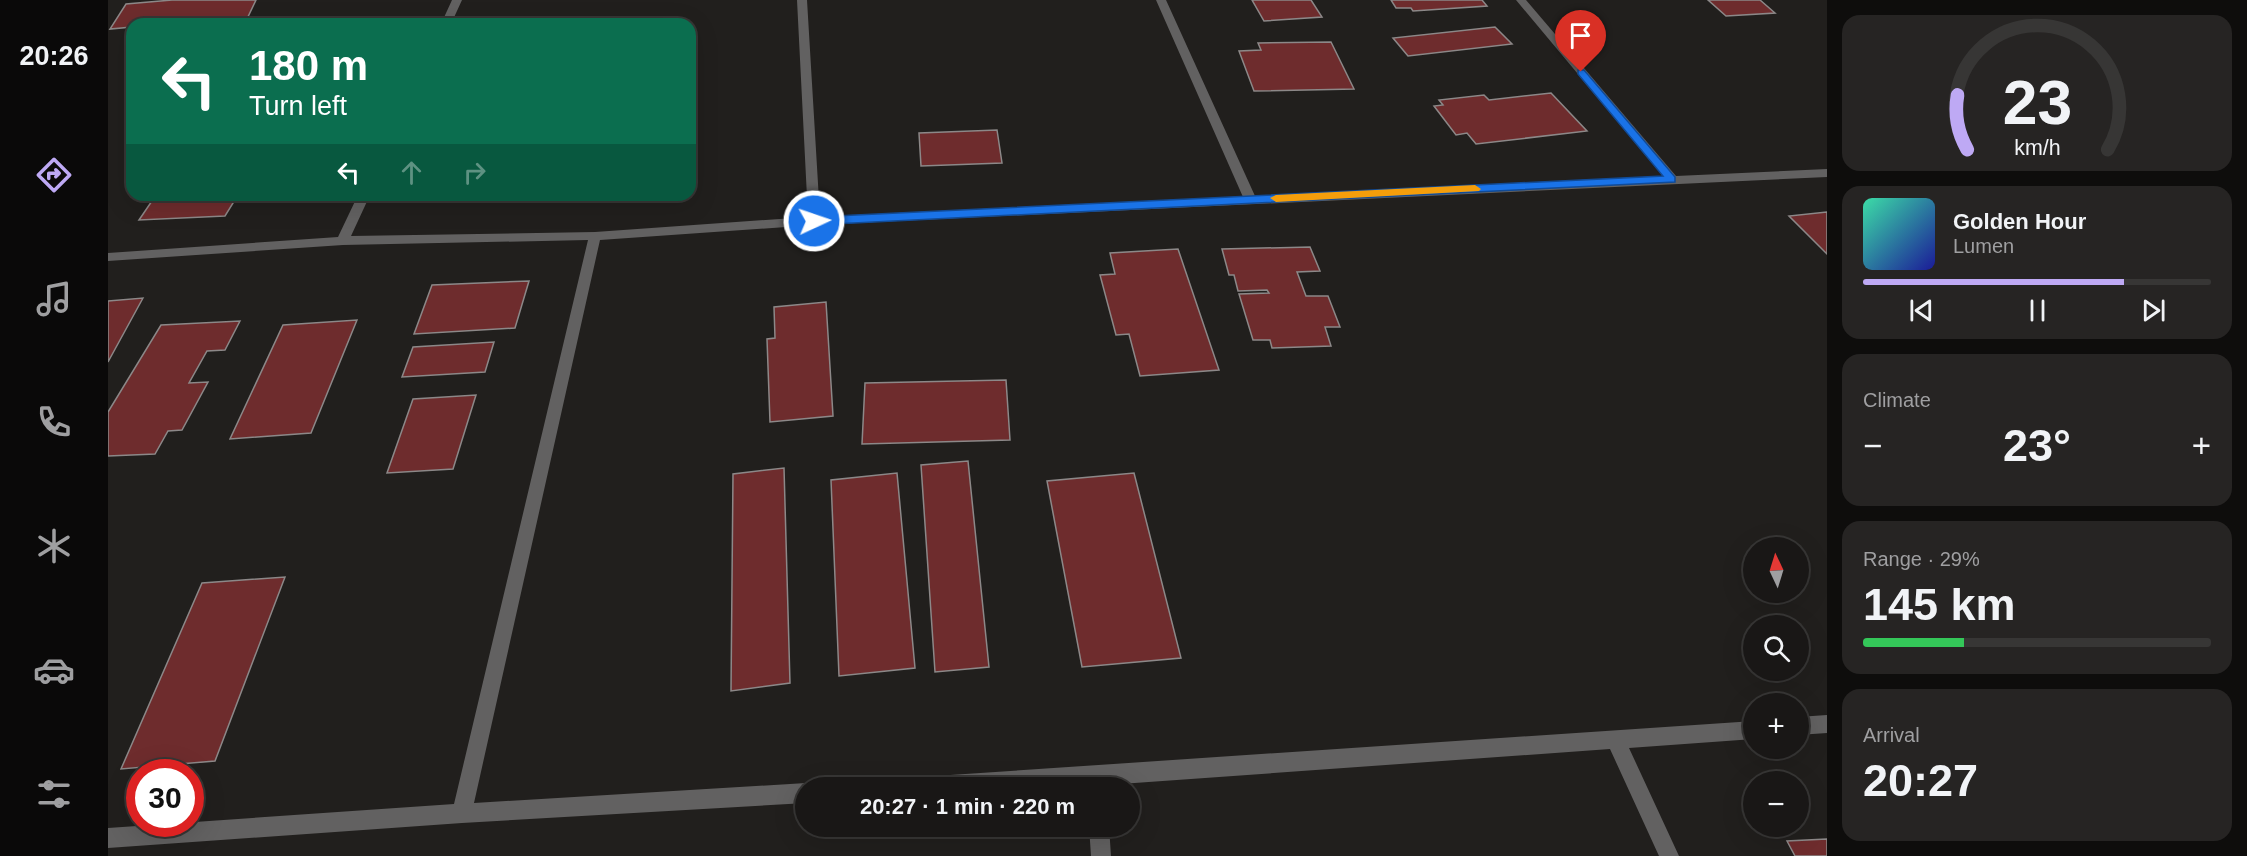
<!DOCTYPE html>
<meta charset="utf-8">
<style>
body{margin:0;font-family:Helvetica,sans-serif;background:#262423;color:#f1f3f6;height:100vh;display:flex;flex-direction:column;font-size:22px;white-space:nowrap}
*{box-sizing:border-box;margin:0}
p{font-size:20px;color:#9f9fa1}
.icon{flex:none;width:33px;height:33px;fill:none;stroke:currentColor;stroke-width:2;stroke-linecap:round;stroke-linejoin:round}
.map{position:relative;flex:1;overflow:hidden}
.panel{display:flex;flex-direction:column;gap:15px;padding:15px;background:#0e0d0c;width:420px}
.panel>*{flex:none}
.banner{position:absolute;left:18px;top:18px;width:570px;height:183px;border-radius:18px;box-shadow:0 6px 24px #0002,0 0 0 2px #373635;background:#0b6e4f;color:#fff;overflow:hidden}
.needle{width:39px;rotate:356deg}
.fabs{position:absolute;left:1635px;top:537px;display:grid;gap:12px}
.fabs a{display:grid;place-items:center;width:66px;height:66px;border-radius:50%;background:#191716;box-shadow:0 6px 24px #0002,0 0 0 2px #373635;font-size:30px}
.speed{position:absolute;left:18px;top:759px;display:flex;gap:12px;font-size:30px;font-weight:700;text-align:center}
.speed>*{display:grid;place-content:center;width:78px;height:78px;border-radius:50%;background:#191716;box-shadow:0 6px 24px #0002,0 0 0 2px #373635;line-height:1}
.speed .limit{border:9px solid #d22;background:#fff;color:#111}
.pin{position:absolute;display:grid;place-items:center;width:51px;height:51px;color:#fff;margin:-62px -26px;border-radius:50% 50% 50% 0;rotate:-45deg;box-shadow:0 0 6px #0007}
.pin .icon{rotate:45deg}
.me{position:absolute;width:66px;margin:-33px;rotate:87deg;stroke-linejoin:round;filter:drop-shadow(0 0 4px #0008)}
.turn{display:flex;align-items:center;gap:21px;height:126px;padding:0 24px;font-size:27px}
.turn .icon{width:78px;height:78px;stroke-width:2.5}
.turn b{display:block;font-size:42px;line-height:51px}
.lanes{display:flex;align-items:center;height:57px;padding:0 24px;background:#0003;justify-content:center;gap:30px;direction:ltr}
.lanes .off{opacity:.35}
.big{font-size:45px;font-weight:600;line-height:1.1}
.panel .card{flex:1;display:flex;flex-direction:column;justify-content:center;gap:9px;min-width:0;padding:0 21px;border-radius:18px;background:#262423}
.panel .dial{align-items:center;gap:0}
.dial svg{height:156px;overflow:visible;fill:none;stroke:#373635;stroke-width:7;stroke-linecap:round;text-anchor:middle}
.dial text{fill:#f1f3f6;stroke:none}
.song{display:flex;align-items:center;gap:18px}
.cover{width:72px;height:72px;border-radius:9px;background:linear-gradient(135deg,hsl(160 70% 55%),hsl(240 70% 35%))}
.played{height:6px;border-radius:3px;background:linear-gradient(90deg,#bea9f4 75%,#373635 75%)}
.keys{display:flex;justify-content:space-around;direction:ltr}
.heat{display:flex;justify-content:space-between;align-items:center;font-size:33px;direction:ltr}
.charge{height:9px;border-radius:4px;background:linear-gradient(90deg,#34c759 29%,#373635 0)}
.trip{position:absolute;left:687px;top:777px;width:345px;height:60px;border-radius:30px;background:#191716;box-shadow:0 6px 24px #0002,0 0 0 2px #373635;font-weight:600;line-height:60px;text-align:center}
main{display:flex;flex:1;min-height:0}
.tabs{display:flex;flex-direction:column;width:108px;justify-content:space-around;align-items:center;background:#0a0909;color:#9f9fa1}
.tabs .icon{width:42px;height:42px}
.tabs .on{color:#bea9f4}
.tabs b{font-size:27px;color:#f1f3f6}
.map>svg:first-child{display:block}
</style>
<main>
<nav class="tabs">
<b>20:26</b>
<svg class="icon on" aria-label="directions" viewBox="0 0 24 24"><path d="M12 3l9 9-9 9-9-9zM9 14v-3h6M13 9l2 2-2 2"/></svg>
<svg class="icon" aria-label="music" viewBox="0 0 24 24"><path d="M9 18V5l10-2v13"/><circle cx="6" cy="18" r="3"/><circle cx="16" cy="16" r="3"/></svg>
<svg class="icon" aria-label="phone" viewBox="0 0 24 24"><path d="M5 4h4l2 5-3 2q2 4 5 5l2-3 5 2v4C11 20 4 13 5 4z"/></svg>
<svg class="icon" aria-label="climate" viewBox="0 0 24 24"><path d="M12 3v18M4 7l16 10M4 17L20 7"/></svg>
<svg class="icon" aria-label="car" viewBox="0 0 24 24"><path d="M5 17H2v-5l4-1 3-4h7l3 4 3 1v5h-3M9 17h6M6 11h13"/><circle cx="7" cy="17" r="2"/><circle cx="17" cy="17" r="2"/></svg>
<svg class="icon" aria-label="filters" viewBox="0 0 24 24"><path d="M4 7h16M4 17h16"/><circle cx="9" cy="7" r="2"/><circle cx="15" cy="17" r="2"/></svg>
</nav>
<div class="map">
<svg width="1719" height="856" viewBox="0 0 1719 856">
<rect width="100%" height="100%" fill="#211f1d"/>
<path fill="#6e2c2d" stroke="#8c8888" stroke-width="1.5" d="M64 0H148L137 23 113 24 116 20 70 24H24V27L2 29 18 4Z
M1144 0H1203L1214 17 1156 21Z
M1283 0H1374L1379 6 1305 11 1303 8H1288Z
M1600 0H1652L1667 13 1618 16Z
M1387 27 1404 44 1300 56 1285 38Z
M1223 42 1246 89 1146 91 1131 51 1153 50 1150 43Z
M1443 93 1479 131 1368 144 1359 133 1348 135 1326 106 1335 105 1331 100 1376 95 1381 100Z
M889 130 894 163 813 166 811 133Z
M48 195H130L117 216 31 220Z
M1719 212V254L1681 216Z
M1202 247 1212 271 1189 272 1198 296H1220L1232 327H1217L1223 346 1164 348 1162 340H1145L1131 294 1161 293 1159 290 1130 291 1126 275H1121L1114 249Z
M1070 249 1111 370 1032 376 1021 334 1008 335 992 275 1007 274 1002 253Z
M421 281 407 328 306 334 324 285Z
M35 298 0 362V301Z
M718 302 725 416 662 422 659 339 667 338 666 307Z
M249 320 203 433 122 439 175 325Z
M132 321 117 350 99 351 81 383 100 382 74 430 60 431 47 454 0 456V412L53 325Z
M386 342 377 372 294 377 305 347Z
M898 380 902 440 754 444 757 383Z
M368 395 345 469 279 473 305 399Z
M860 461 881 667 827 672 813 465Z
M676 468 682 683 623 691 625 474Z
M789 473 807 668 731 676 723 480Z
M1026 473 1073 658 974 667 939 481Z
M177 577 107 761 13 769 94 583Z
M1719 839V856H1687L1679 841Z"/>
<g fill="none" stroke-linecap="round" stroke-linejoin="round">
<path fill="#626161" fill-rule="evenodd" d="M344 0H354L343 24H333Z
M689 0H699L712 217 1135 197 1048 0H1058L1147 196 1556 177 1408 0H1418L1568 176 1719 169V177L706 225 492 240 366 803 698 783 705 788H698V803L354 823 0 848V828L346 804 480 240 235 245 0 261V253L230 237 250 195H262L243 236 487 232 700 217Z
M1719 715V733L1690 735V717Z
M1646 721V739L1521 748 1571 856H1551L1502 749 956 788H788L790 781 797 778Z
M981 826H1001L1003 856H983Z"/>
</g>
<path fill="#1a73e8" stroke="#114b97" stroke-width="1.5" d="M1470 70H1476L1567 177V182L706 225 700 221 706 217 1555 176 1470 74Z"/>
<path fill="#f59e0b" d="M1367 185 1373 189 1371 191 1168 202 1162 198 1168 195Z"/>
</svg>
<div class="fabs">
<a><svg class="needle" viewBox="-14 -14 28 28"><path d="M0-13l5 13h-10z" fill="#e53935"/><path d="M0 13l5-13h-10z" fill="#9f9fa1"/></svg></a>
<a><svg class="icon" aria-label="search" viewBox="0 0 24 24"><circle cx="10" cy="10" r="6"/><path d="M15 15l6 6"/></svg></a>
<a>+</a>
<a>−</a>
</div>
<div class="speed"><div class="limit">30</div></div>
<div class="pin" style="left:1473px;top:72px;background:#d93025"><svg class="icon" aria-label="arrive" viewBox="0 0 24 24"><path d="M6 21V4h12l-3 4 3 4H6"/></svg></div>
<svg class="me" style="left:706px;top:221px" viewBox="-20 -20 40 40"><circle r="17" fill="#1a73e8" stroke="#fff" stroke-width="3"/><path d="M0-11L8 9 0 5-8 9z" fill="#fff"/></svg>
<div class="trip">20:27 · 1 min · 220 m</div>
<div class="banner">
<div class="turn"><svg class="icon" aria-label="left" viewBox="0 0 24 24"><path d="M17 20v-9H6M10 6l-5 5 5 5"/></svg><div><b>180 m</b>Turn left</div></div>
<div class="lanes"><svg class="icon" aria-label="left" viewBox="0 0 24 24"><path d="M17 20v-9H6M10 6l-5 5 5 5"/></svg><svg class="icon off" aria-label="ahead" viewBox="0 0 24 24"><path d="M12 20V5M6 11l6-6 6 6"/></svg><svg class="icon off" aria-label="right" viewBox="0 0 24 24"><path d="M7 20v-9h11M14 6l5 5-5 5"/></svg></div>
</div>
</div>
<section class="panel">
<div class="card dial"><svg viewBox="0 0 100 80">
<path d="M14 69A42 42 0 1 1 86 69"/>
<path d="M14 69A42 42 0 0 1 9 41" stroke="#bea9f4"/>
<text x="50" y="56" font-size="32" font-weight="700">23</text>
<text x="50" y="72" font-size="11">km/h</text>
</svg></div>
<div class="card">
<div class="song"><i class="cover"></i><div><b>Golden Hour</b><p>Lumen</p></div></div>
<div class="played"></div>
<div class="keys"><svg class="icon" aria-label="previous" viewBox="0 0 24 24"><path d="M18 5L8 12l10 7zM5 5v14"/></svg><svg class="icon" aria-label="pause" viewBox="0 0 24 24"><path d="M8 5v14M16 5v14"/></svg><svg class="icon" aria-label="next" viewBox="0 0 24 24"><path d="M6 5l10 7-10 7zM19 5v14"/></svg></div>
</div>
<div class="card"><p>Climate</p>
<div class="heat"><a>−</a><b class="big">23°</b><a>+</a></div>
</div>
<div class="card"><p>Range · 29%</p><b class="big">145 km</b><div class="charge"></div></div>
<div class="card"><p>Arrival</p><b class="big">20:27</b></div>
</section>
</main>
